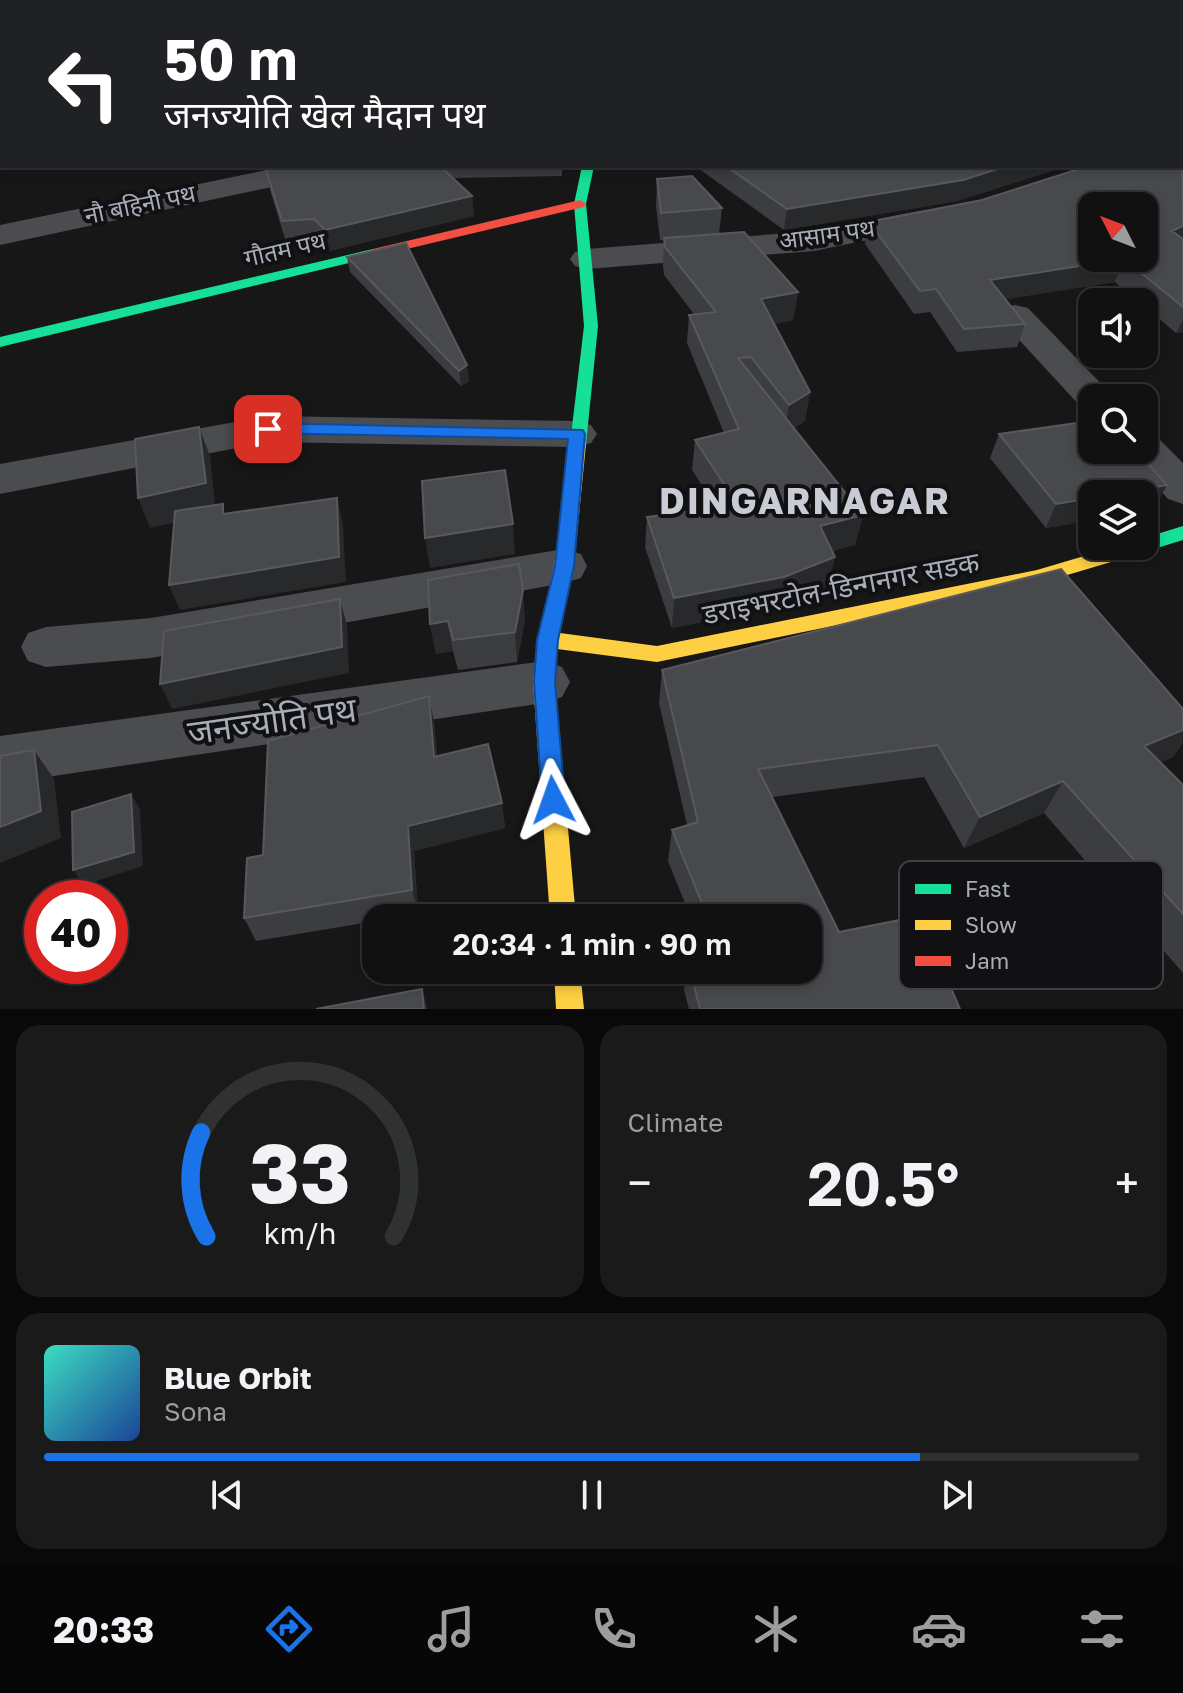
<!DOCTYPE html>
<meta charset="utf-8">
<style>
body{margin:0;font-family:"Golos Text","Noto Sans Devanagari",sans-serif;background:#1a1a1a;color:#f1f3f6;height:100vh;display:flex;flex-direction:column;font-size:30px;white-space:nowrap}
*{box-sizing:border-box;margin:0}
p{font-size:26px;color:#9c9d9f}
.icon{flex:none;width:44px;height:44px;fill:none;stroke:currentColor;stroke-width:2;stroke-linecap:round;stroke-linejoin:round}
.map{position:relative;height:1009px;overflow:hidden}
.side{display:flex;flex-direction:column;gap:16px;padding:16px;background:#090909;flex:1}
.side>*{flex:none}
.hud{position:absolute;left:0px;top:0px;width:1184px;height:168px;box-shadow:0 4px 12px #0003,0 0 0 2px #303131;background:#202124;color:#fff;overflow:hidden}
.needle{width:52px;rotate:312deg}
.fabs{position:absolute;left:1078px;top:192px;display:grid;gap:16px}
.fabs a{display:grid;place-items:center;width:80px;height:80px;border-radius:16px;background:#111;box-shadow:0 4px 12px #0003,0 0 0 2px #303131;font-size:40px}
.speed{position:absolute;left:24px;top:880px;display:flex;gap:16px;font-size:40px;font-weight:700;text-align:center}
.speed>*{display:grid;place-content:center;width:104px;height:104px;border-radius:50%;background:#111;box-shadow:0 4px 12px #0003,0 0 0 2px #303131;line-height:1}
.speed .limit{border:12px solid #d22;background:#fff;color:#111}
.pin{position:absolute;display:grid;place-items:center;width:68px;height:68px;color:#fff;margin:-34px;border-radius:16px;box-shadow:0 4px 12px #0006}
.me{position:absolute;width:88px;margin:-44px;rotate:356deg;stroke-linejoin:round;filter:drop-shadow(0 0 6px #0008)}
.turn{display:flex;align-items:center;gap:28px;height:168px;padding:0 32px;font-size:36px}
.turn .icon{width:104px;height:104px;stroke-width:2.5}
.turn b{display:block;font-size:56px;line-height:68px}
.big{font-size:60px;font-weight:600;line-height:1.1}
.side .widget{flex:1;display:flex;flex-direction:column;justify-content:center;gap:12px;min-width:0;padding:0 28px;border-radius:24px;background:#1a1a1a}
.side .dial{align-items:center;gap:0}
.dial svg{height:208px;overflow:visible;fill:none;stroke:#303131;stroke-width:7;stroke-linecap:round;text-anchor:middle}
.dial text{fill:#f1f3f6;stroke:none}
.song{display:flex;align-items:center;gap:24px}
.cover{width:96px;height:96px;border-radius:12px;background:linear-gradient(135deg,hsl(170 70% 55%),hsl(220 70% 35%))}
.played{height:8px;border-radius:4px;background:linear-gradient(90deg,#1a73e8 80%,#303131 80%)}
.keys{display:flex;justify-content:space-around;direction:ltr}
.heat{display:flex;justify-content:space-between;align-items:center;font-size:44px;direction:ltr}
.side .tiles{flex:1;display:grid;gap:16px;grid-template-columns:1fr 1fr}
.widget:last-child{grid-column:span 2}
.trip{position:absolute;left:362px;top:904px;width:460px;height:80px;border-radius:24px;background:#111;box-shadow:0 4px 12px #0003,0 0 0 2px #303131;font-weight:600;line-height:80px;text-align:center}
.dock{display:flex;height:128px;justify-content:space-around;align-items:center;background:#070707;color:#9c9d9f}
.dock .icon{width:56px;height:56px}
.dock .on{color:#1a73e8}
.dock b{font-size:36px;color:#f1f3f6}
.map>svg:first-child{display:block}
</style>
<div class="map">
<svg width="1183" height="1009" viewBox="0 0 1183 1009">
<rect width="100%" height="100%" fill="#171717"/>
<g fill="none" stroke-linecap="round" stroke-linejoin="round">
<path fill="#4b4c50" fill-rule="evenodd" d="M0 134H2V150H0Z
M286 166H342L338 172 328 175 0 245V225Z
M925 210 936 212 941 219 936 226 814 251 587 269 575 266 570 259 575 252 587 249 814 231Z
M1015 305 1028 308 1115 398H1092V409L1081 407 997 316 1002 308Z
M268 416 577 421 591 425 597 434 591 443 577 447 268 442 0 494V464Z
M1144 435 1159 439 1183 463V504L1168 499 1124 450H1144Z
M564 549 581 554 587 566 581 578 564 583 151 658 46 667 28 661 21 647 28 633 46 627 151 618Z
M544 661 562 667 570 682 562 697 544 703 0 784V736Z"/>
<path fill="#16e098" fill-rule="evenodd" d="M582 166H594L586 204 598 326 586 444 578 450 570 444 584 326 574 204Z
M373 249 380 253 378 256 0 347V337Z
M1183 526V540L1144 552 1135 546H1144V538Z"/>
<path fill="#ffcf43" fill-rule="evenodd" d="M578 438 586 444 574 566 560 633 657 646 1037 570 1118 546H1144V540L1150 546 1148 551 1037 584 657 662 557 649 555 682 576 918H550L533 682 538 640 554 566 570 444Z
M554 970H580L584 1009H556Z"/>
<path fill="#f24e42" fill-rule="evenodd" d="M580 200 586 204 584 207 373 257 366 253 373 249Z"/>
</g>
<path fill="#3c3d40" d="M491 0H862V2H494Z
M1076 0H1183V127L1182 2H1083Z
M1183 137V332L1176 333 1144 306V302H1139L1115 282 1005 299 1025 324 1017 347 957 352 930 312 914 314 865 244 869 222 982 200Z
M286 166H562V176L453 178 472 196 474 216 329 251 318 240 286 242 270 190 266 170Z
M695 166H1067L957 201 784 230Z
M657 179 722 208 719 234 798 292 793 320 774 324 810 392 805 421 794 428 863 515 855 545 832 551 828 587 778 607 672 628 645 547 647 517 716 507 692 470 695 440 724 433 687 343 689 315 694 314 664 275 663 266 664 240H660L656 206Z
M347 257 469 381 461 386 350 272Z
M999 434 1167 485 1154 509 1144 511V494H1092V520L1046 528 990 458Z
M525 620 517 662 458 670 453 651 436 654 430 624Z
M662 670 1183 709V742L1173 757 1160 762 1183 785V973L1044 813 964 848 924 777 772 797 839 932 960 1009H689L684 990 687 970H808V918H691L668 861 672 830 687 825 659 703Z
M434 722 437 756 502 803 505 828 414 851 418 913 391 918H376V921L256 941 244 918 263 855Z"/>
<path fill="#28292a" d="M2 46V60H0V47Z
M1007 166H1067L957 201 784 230 787 209Z
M472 196 474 216 329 251 325 230Z
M1183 226V242L1172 231Z
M1124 259 1115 282 983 303 990 280Z
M798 292 793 320 757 328 761 299Z
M1183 320V332L1176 333Z
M467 365 469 381 461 386 459 371Z
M810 392 805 421 784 434 789 405Z
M199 427 210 456 216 513 150 528 138 498Z
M1167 485 1154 509 1144 511V494H1113Z
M337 498 343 524 346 582 180 610 169 585Z
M1092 498V520L1046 528 1056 504Z
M863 515 855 545 813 556 820 526Z
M513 524 515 554 430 568 425 538Z
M835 557 828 587 778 607 672 628 674 598Z
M523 590 525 620 517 662 515 632Z
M340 599 347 625 349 673 172 709 160 684Z
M448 621 453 651 436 654 430 624Z
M429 696 434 722 439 782 434 757Z
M1183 730V742L1173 757 1123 778 1144 746Z
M34 750 54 779 61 838 0 863V827Z
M1063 781 1044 813 964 848 980 817Z
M131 794 140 809 143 866 84 885 73 870Z
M502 803 505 828 414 851 418 913 412 890 408 826Z
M422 989 428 1009H424Z"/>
<path fill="#48494d" stroke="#57595e" stroke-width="2" fill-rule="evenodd" d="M0 0H39L41 2H2V46L0 47Z
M212 0H463L464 2H213Z
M521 0H706L677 2H525Z
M1146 0H1183L1182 114V2H1153Z
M1182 137 1183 226 1172 231 1183 239V307L1124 259 990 280 1025 324 964 329 936 289 920 291 869 222 982 200 1088 166H1182ZM1092 206H1144V258H1092Z
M286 166H440L472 196 325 230 314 219 282 221 266 170Z
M726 166H1007L963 180 787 209Z
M692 176 722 208 661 213 657 179Z
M744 232 798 292 761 299 810 392 789 405 751 357 738 358 863 515 820 526 835 557 784 577 674 598 647 517 737 504 695 440 739 429 689 315 716 312 665 247 664 238Z
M406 243 467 365 459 371 347 257Z
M1092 421V450H1135L1167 485 1113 494H1092V498L1056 504 999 434Z
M199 427 206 483 138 498 135 439Z
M505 470 513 524 425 538 422 481Z
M337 498 339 557 169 585 175 511 223 504V514Z
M519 564 523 590 515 632 453 640 448 621 430 624 428 580Z
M1061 569 1183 709V730L1144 746 1183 785V914L1063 781 980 817 938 745 758 769 839 932 920 916 960 1009H700L690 970H808V918H708L672 830 698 822 662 670Z
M340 599 342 647 160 684 164 631Z
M429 696 434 757 488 744 502 803 408 826 412 890 244 918 247 858 263 855 268 741Z
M34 750 41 811 0 827V756Z
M131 794 134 852 73 870 72 812Z
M422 989 424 1009H316Z"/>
<path fill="#1a73e8" stroke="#114b97" stroke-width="2" d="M268 423 583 430 585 434 574 566 558 640 555 682 565 800 562 808 553 811 545 808 542 800 534 682 537 640 555 566 568 439 262 433 260 429 262 425Z"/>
<g text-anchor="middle" stroke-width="8" stroke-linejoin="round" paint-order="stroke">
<g font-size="24" fill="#a8adb8" stroke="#111113">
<text transform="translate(140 205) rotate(-12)" y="8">नौ बहिनी पथ</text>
<text transform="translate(827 235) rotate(-8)" y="8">आसाम पथ</text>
<text transform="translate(285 250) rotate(-13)" y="8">गौतम पथ</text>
</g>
<g font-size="28" fill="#a8adb8" stroke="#111113">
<text transform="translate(841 588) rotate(-11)" y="10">डराइभरटोल-डिन्गनगर सडक</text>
</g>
<g font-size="34" fill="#a8adb8" stroke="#111113">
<text transform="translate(272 721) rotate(-8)" y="12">जनज्योति पथ</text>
</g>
<g font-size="36" font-weight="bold" letter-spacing="2" fill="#c9ccd4" stroke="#111113">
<text x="805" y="514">DINGARNAGAR</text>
</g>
</g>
<rect x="899" y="861" width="264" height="128" rx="12" fill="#111113" stroke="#3e4045" stroke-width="2"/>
<rect x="915" y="884" width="36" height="10" fill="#16e098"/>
<rect x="915" y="920" width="36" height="10" fill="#ffcf43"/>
<rect x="915" y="956" width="36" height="10" fill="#f24e42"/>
<g font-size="22" fill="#a8adb8">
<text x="965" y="897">Fast</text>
<text x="965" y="933">Slow</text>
<text x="965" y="969">Jam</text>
</g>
</svg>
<div class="fabs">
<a><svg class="needle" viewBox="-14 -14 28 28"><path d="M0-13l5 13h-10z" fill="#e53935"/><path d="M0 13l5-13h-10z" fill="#9c9d9f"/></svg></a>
<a><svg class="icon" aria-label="sound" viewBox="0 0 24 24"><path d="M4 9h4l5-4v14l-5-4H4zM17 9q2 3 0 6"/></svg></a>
<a><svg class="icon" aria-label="search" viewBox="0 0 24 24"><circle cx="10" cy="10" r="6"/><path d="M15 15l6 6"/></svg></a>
<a><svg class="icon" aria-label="layers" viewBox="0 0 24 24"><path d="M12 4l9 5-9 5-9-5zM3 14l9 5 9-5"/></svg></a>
</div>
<div class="speed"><div class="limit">40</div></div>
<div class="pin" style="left:268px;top:429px;background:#d93025"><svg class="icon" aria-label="arrive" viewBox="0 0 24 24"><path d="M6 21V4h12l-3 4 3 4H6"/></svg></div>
<svg class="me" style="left:553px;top:800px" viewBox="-20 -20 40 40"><path d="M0-17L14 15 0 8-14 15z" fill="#1a73e8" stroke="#fff" stroke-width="4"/></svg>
<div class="trip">20:34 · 1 min · 90 m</div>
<div class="hud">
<div class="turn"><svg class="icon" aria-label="left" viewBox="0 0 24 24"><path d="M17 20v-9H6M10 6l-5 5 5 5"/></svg><div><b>50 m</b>जनज्योति खेल मैदान पथ</div></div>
</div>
</div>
<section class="side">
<div class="tiles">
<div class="widget dial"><svg viewBox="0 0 100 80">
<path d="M14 69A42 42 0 1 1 86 69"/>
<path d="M14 69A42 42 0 0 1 12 29" stroke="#1a73e8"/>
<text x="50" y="56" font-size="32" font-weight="700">33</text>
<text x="50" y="72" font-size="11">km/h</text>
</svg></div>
<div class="widget"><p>Climate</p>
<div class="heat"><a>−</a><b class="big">20.5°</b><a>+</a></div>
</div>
<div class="widget">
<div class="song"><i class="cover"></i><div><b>Blue Orbit</b><p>Sona</p></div></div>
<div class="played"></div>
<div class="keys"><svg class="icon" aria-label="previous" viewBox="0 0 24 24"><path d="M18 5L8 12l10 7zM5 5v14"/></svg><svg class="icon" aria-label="pause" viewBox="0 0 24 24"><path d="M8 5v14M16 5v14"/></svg><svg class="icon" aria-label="next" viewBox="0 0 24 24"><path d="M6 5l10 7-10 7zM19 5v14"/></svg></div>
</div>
</div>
</section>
<nav class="dock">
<b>20:33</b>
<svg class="icon on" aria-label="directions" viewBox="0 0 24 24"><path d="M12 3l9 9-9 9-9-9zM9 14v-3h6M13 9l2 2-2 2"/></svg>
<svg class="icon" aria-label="music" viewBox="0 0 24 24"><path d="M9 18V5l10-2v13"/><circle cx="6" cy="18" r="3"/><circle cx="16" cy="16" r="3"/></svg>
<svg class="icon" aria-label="phone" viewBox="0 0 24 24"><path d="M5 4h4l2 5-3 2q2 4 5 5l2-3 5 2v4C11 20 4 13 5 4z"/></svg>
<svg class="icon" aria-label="climate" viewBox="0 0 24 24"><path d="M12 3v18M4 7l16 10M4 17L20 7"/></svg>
<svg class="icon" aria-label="car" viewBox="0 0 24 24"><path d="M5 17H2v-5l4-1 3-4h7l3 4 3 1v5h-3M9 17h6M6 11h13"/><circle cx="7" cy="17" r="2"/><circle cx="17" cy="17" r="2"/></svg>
<svg class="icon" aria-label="filters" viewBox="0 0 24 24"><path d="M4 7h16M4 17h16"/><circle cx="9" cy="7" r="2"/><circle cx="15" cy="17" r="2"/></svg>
</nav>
